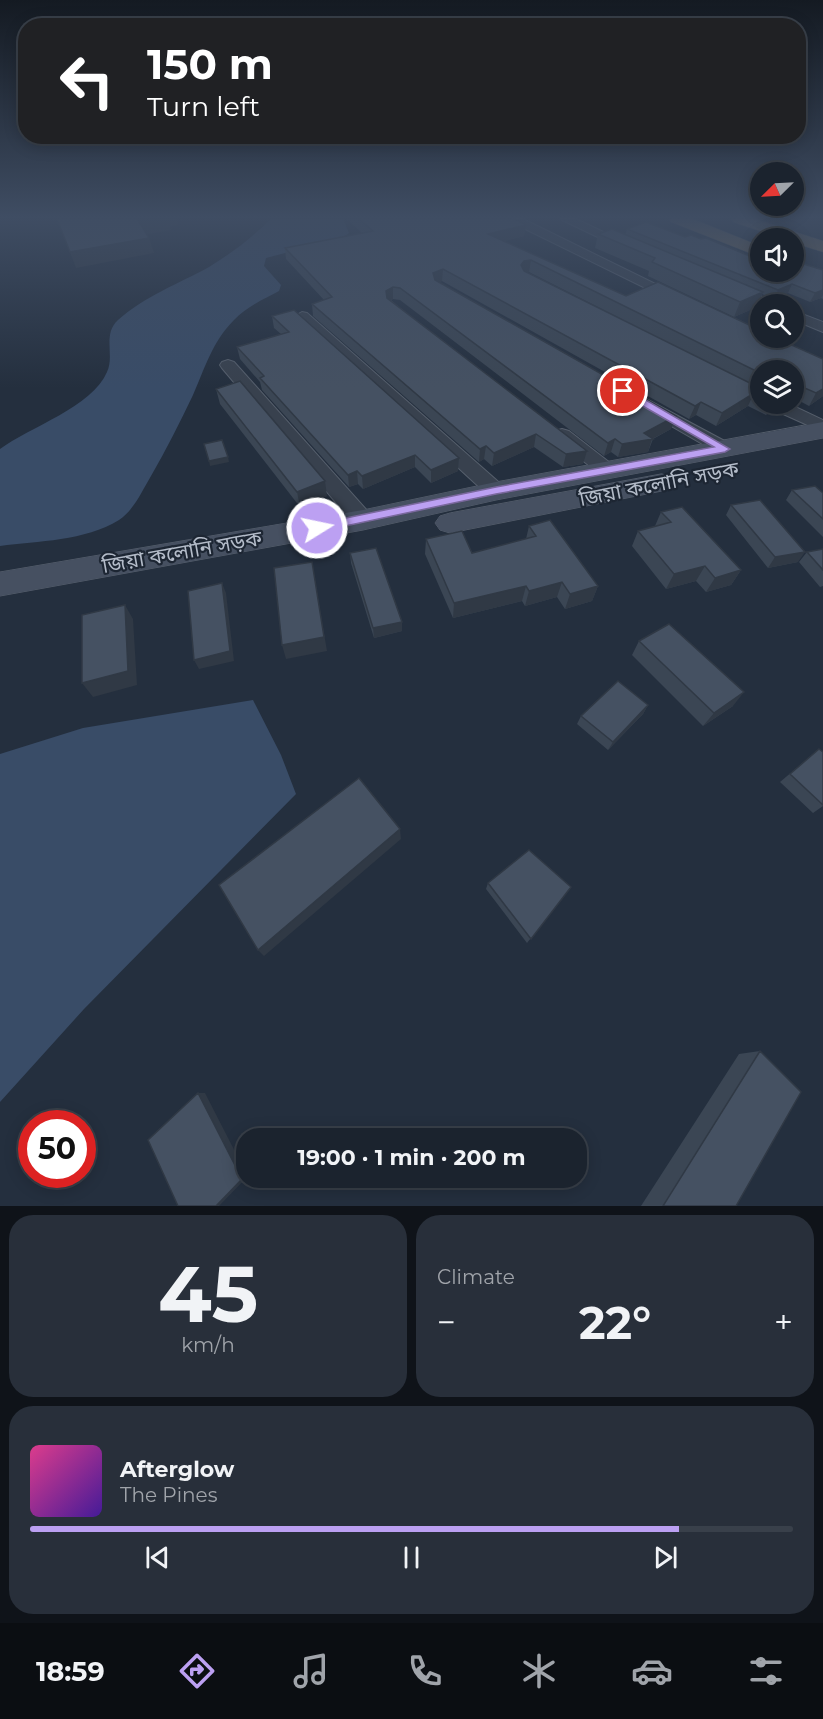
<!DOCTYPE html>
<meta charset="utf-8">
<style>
body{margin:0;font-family:Montserrat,"Noto Sans Bengali",sans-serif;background:#282f3a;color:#f1f3f6;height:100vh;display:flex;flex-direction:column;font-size:22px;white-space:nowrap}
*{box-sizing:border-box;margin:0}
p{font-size:20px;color:#a0a4aa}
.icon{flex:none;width:33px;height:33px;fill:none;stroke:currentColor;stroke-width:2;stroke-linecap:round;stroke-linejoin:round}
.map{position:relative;height:1206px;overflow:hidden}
.side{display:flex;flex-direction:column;gap:9px;padding:9px;background:#0f1319;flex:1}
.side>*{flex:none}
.hud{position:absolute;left:18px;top:18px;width:788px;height:126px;border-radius:24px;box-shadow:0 3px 15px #0003,0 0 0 2px #39404a;background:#202124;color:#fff;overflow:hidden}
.needle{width:39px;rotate:246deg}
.tools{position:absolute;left:750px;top:162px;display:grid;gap:12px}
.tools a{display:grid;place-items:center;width:54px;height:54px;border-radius:50%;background:#1b232e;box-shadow:0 3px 15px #0003,0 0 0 2px #39404a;font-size:30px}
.speed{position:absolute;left:18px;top:1110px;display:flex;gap:12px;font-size:30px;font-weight:700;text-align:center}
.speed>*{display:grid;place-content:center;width:78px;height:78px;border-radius:50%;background:#1b232e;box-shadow:0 3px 15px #0003,0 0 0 2px #39404a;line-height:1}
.speed .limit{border:9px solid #d22;background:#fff;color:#111}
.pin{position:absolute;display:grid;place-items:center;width:51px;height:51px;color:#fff;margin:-26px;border:3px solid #fff;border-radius:50%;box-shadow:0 2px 6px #0007}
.me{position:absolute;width:66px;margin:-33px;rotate:80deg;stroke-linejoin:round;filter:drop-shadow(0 0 4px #0008)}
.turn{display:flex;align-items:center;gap:21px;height:126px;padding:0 30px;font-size:27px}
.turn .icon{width:78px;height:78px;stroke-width:2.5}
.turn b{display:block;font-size:42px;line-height:51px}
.big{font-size:45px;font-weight:700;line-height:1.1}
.side .widget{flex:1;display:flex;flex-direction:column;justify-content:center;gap:9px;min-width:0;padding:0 21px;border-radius:24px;background:#282f3a}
.side .dial{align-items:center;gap:0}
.dial b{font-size:78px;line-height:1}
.song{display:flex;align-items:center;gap:18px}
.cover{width:72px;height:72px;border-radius:9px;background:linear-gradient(135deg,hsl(330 70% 55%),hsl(260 70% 35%))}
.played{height:6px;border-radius:3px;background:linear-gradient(90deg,#bca0f2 85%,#39404a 85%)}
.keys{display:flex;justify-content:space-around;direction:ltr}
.heat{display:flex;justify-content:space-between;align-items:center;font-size:33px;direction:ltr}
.side .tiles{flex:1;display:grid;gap:9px;grid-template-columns:1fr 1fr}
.widget:last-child{grid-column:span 2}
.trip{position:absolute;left:236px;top:1128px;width:351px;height:60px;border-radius:24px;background:#1b232e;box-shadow:0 3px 15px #0003,0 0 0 2px #39404a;font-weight:700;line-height:60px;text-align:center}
.tab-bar{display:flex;height:96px;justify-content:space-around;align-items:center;background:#0b0e12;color:#a0a4aa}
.tab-bar .icon{width:42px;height:42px}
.tab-bar .on{color:#bca0f2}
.tab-bar b{font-size:27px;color:#f1f3f6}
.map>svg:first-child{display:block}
</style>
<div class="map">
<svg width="823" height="1206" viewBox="0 0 823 1206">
<rect width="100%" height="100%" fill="#242f3e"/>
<path fill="#394c67" d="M271 219H343L349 233 342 238 266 258 264 266 281 285 279 291C264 299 246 307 234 320 212 342 205 368 193 395 180 422 166 450 151 476 142 491 134 510 119 520 85 541 38 541 0 546V449C30 427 92 407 107 372 115 355 102 335 118 320 145 296 178 284 209 267 232 253 251 238 271 219Z
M253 700 281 755 296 794 84 1009 0 1102V754L83 728Z"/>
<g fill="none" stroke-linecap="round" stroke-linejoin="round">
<defs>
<path id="street" d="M512 219H523L686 299 679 303 674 302 513 223Z
M560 219H576L635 247 629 251 625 250Z
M730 285 773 301 775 304 760 306 725 292 723 289Z
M794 311 823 322V332L794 320Z
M302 312 307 313 503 486 506 491 503 496 496 498 489 496 297 319 295 316Z
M228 360 234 362 371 515 374 520 371 525 363 527 355 525 222 368 220 365 222 362Z
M646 399 732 445 735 449 732 453H718L640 408 637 404 640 400Z
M767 404H789L823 420V432L770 408Z
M562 429 569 431 614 466 617 470 614 474 607 476 600 474 555 439 553 435 555 431Z"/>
<path id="secondary" d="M823 422V438L496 500 363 530 0 596V572L363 510 496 482Z
M662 474 672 477 676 483 672 489 450 533 440 530 435 523 440 516 450 513Z"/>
<path id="highway" d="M669 219H693L760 246V257L671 222Z
M731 219H756L823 241V252L794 243V238H781L733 222Z"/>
</defs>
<use href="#street" stroke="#565f6c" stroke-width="2"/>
<use href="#secondary" stroke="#565f6c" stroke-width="1"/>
<use href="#highway" stroke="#434c59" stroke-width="1"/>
<use href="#street" fill="#38414e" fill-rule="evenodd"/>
<use href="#secondary" fill="#465061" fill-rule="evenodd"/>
<use href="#highway" fill="#746855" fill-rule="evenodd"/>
</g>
<path fill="#3b4654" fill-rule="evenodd" d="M347 219H515L526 225 524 236 504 241 626 296 823 359V396L809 406 794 398V370H760V404H775L771 411 766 415 748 406 716 426 696 415 689 419 442 281 439 282 671 429 653 439 648 452 618 457 611 452 604 456 400 300 393 299 391 300 583 464 563 467 534 447 492 466 484 459 479 462 313 316 312 304 324 300 286 259 285 248 362 233ZM526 272H529L665 341Z
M627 229 701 239 752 257 823 270V299L821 298 810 302 788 293 774 299 762 294 757 307 734 317 648 276 649 271 595 248 598 234 625 235Z
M272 316 459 458 458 471 431 483 415 467 363 489 358 484 349 487 262 390 260 382 240 359 237 347 281 334 274 328Z
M216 389 327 496 300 507 220 404Z
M792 490 823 493V537L786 500Z
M731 505 798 562 768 568 726 515Z
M661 512 741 570 731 585 706 592 696 581 666 589 632 546 638 531 655 526Z
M529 526 598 586 592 601 565 609 557 597 525 606 522 601 453 618 425 554 426 539 472 553 526 539Z
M823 549V586L820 587 799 562 807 552Z
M350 553 402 631 374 638 351 563Z
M639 641 733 706 703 726 632 655Z
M648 705 643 714 608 750 577 724 581 716Z
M819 749 823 752V806L813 813 780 782Z
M488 883 571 887 527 943 486 889Z
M760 1051 736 1206H641L739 1054Z"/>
<path fill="#303945" d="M177 219 178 225 170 227 171 230 143 235 138 220Z
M526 225 524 236 487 245 488 234Z
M149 238 154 253 76 268 70 252Z
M531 260 529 272 523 273 521 265 524 261Z
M443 269 442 281 433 285V273Z
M792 284 788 293 774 299 778 290Z
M393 287V299L386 303V291Z
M823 290V295L821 298 810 302 815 293Z
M763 292 757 307 734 317 740 302Z
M798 385 794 394V388Z
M823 389V396L809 406 816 393Z
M754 393 748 406 716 426 722 413Z
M701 402 696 415 689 419 695 406Z
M772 404H775L771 411 766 415Z
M676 416 671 429 652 439 648 452 618 457 622 444Z
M536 434 534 447 492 466 494 453Z
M615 439 611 452 604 456 608 443Z
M486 446 484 459 479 462 480 449Z
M587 451 583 464 563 467 566 454Z
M415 455V467L363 489 362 476Z
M228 457 229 462 210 466 209 461Z
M459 458 458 471 431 483V470Z
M357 471 358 484 349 487 348 475Z
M325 481 327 496 300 507 297 492Z
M805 552 798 562 768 568 775 557Z
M312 562 327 651 286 659 282 645Z
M705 566 696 581 666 589 674 574Z
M741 570 731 585 706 592 715 578Z
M562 582 557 597 525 606 529 591Z
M222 583 226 593 234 661 199 669 194 660Z
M526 586 522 601 453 618 454 603Z
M598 586 592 601 565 609 570 594Z
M125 605 133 619 137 685 93 697 82 683Z
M402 622V631L374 638 373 628Z
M744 692 733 706 703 726 714 713Z
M648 705 643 714 608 750 613 742Z
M400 829 401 839 264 956 258 950Z
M198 1093H205L246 1173V1178L219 1206H216Z"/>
<path fill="#455162" stroke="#303945" stroke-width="1.5" d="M57 219H140L138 220 149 238 70 252Z
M359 219H515L526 225 488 234 626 296 658 282 760 330V338H776L823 359V389L816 393 798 385 794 388V370H760V373L531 260 524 261 521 265 524 271 760 388V396L754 393 722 413 701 402 695 406 443 269 433 273 435 280 676 416 644 433 653 439 622 444 615 439 608 443 400 288 393 287 386 291 387 298 587 451 566 454 536 434 494 453 486 446 480 449 312 304 332 297 285 248 373 231Z
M646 222 685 237 691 235 701 239 706 238 752 257 760 255V272H794V261L823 270V290L815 293 792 284 778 290 627 229Z
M612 229 763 292 740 302 652 262 655 258 598 234Z
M294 310 459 458 431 470 415 455 362 476 357 471 348 475 260 378 264 376 237 347 289 332 272 316Z
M240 381 325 481 297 492 216 389Z
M222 440 228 457 209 461 204 444Z
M815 486 823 493V519L792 490Z
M760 500 805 552 775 557 731 505Z
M682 507 741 570 715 578 705 566 674 574 638 531 671 522 661 512Z
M550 520 598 586 570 594 562 582 529 591 526 586 454 603 426 539 462 531 472 553 536 536 529 526Z
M376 548 402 622 373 628 350 553Z
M823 549V570L807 552Z
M312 562 324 637 282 645 274 568Z
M222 583 230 651 194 660 188 591Z
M125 605 128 671 82 683V615Z
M669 624 744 692 714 713 639 641Z
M618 681 648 705 613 742 581 716Z
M819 749 823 752V805L790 774Z
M359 778 400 829 258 950 219 885Z
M529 850 571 887 531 939 488 883Z
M760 1051 801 1092 736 1206H663Z
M198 1093 242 1179 216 1206H178L148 1140Z"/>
<linearGradient id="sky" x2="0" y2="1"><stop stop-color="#141a22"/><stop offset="0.56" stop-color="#3f4d63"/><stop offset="1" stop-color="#3f4d63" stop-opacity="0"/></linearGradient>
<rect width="823" height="388" fill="url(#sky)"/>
<path fill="#bca0f2" stroke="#7a689d" stroke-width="1.5" d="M620 389H627L730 449 725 452 496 494 317 532 311 528 317 524 496 487 714 447 620 393Z"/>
<g text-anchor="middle" stroke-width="4.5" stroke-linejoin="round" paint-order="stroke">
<g font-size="21" fill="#b4bcc9" stroke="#1d2633">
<text transform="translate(659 484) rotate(-11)" y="7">জিয়া কলোনি সড়ক</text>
<text transform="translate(182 552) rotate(-10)" y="7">জিয়া কলোনি সড়ক</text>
</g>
</g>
</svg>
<div class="tools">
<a><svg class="needle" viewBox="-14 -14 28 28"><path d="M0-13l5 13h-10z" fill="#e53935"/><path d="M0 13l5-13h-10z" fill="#a0a4aa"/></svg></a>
<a><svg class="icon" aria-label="sound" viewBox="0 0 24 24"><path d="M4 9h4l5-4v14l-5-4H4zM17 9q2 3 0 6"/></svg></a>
<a><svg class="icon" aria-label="search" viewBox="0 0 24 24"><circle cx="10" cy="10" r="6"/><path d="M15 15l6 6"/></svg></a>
<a><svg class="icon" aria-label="layers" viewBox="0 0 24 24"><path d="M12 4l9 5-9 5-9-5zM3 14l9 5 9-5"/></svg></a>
</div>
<div class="speed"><div class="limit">50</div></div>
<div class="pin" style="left:623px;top:391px;background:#d93025"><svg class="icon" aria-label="arrive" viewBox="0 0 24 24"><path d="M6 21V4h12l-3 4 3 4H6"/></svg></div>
<svg class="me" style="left:317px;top:528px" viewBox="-20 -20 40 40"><circle r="17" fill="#bca0f2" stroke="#fff" stroke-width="3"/><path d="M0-11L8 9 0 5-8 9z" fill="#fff"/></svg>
<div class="trip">19:00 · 1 min · 200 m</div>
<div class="hud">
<div class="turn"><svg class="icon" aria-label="left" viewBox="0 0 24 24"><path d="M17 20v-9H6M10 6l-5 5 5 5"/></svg><div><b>150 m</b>Turn left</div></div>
</div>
</div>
<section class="side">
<div class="tiles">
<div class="widget dial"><b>45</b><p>km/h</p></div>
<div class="widget"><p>Climate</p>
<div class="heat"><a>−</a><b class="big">22°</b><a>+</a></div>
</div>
<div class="widget">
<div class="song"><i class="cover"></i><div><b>Afterglow</b><p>The Pines</p></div></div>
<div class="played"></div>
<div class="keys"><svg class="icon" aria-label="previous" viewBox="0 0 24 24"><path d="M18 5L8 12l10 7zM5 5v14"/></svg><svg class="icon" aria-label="pause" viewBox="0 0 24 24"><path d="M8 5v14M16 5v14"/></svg><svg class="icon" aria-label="next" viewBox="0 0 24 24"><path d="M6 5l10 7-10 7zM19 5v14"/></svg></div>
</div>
</div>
</section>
<nav class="tab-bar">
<b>18:59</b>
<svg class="icon on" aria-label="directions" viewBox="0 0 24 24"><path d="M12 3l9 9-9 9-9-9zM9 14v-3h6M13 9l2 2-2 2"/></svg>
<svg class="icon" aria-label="music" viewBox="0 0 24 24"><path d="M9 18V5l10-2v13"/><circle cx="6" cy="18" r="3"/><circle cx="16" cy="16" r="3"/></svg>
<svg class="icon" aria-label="phone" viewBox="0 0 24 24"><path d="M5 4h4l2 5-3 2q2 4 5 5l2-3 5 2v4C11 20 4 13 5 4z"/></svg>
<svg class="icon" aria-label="climate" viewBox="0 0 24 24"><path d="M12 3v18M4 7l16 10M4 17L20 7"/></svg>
<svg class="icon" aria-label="car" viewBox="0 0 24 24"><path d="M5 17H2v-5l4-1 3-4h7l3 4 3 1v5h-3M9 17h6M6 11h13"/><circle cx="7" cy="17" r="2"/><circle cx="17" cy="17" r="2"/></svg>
<svg class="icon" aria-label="filters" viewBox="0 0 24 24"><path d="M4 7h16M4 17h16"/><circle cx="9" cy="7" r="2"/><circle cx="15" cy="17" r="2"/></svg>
</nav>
